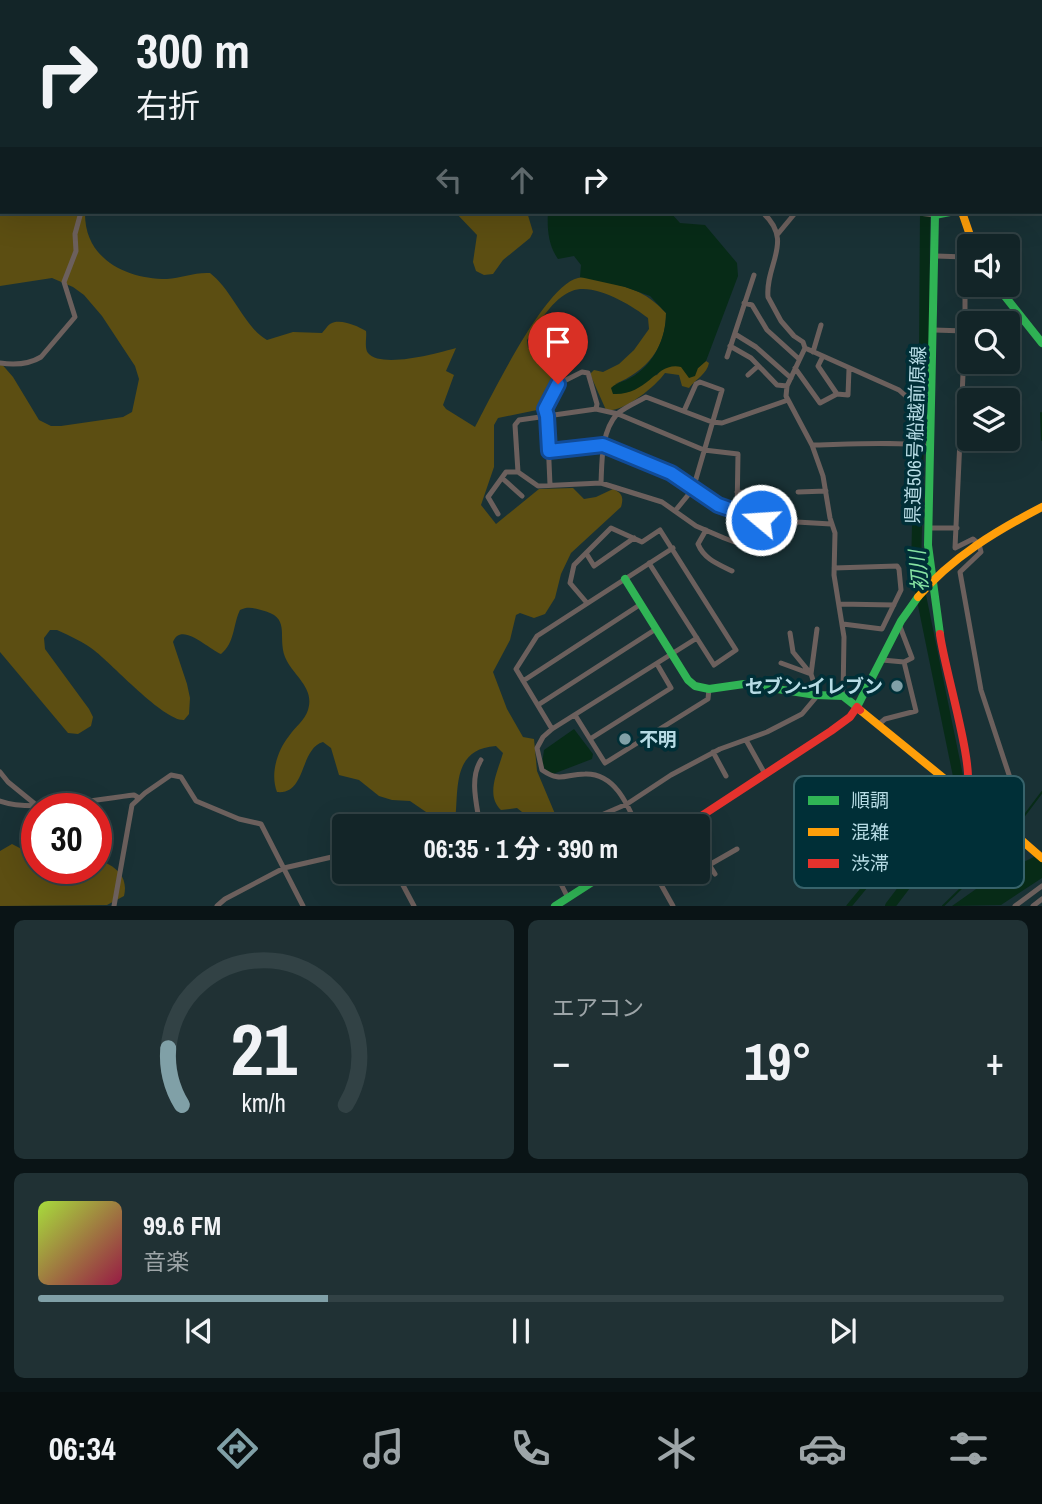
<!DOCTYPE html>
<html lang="ja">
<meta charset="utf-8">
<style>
body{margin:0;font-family:"Archivo Narrow","Noto Sans JP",sans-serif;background:#203134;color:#f1f3f6;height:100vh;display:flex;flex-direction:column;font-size:26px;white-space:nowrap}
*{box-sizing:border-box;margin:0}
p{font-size:23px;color:#9da5a8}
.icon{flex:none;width:38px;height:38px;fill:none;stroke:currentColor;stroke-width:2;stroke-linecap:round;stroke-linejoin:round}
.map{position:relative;height:906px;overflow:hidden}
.panel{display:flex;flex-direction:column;gap:14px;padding:14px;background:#0a1416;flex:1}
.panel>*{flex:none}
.guide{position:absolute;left:0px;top:0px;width:1043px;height:214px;box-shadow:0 7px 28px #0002,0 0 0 2px #324245;background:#132528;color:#f1f3f6;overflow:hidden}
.buttons{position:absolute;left:957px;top:234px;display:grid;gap:14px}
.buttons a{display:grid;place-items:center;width:63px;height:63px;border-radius:7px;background:#132528;box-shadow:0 7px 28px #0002,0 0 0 2px #324245;font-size:35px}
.speed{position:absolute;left:21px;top:793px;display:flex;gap:14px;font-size:35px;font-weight:700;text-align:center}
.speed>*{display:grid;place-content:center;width:91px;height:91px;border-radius:50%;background:#132528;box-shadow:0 7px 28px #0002,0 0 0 2px #324245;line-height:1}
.speed .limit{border:10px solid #d22;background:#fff;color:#111}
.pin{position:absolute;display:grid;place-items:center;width:60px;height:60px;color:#fff;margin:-72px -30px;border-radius:50% 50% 50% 0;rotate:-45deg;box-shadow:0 0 7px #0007}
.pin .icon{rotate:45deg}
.me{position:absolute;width:77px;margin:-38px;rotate:288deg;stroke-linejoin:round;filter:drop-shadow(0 0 5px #0008)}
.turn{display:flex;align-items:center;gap:24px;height:147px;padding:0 21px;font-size:32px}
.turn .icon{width:91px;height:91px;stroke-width:2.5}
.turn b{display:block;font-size:49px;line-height:60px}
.lanes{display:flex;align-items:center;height:66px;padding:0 21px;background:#0003;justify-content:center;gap:35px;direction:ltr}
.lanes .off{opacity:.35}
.big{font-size:52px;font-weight:700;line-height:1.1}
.panel .widget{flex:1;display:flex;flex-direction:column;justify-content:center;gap:10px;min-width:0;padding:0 24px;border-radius:10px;background:#203134}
.panel .dial{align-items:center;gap:0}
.dial svg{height:182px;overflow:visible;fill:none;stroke:#324245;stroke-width:7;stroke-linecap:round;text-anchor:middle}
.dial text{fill:#f1f3f6;stroke:none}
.song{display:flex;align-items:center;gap:21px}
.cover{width:84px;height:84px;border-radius:10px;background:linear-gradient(135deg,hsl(80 70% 55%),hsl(340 70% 35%))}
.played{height:7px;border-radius:4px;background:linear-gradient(90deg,#80a0a7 30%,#324245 30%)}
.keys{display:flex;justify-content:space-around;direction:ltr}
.heat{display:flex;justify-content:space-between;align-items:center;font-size:38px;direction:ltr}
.panel .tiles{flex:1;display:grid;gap:14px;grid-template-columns:1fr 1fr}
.widget:last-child{grid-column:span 2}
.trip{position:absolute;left:332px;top:814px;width:378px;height:70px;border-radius:7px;background:#132528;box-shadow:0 7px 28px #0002,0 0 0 2px #324245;font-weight:700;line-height:70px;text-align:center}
.tabs{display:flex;height:112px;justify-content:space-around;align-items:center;background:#080f10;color:#9da5a8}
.tabs .icon{width:49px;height:49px}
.tabs .on{color:#80a0a7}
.tabs b{font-size:32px;color:#f1f3f6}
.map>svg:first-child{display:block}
</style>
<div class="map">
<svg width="1042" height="906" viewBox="0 0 1042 906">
<rect width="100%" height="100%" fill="#193135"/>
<path fill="#5c4e12" d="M0 0H73L2 2V212H85C84 259 126 279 167 279 181 278 195 272 210 273 233 291 245 328 267 340L293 332 322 333C325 330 327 326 330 324 340 318 357 326 366 331 367 337 364 348 368 353 381 369 439 353 456 348L446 371 454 375 443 405 446 409 475 427C492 395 545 285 578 278 589 275 605 282 615 284 638 290 650 296 666 313 666 348 647 371 615 384L657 375 663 368 671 364 698 368 706 361 709 363C707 374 696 379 689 388L682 386 679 375 665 373C655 387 623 413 606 410L590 374 594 370 603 372 619 364 634 350 649 329 648 318C632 305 593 282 572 291 553 298 538 324 527 340L528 348C542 349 557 350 568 360L567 369 543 394 537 410 498 418 494 425V467L481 505 496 524 539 489 573 488 584 499 596 497 613 489C622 493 624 497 621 507L571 553 561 574 555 598 545 614 534 618 520 613 516 615 510 640 493 672 507 709 523 737 534 739 537 771 558 821 537 824 517 808 501 810C485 795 498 771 503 753L496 746C451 749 459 790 455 822L451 826 445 825 410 801 392 800 379 796 359 780 339 775 331 748 323 742C299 749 307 795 277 792 270 774 277 751 289 736 295 727 305 720 308 710 315 687 293 676 285 657 277 635 292 617 261 610 253 608 248 606 240 610 233 624 235 643 221 654 208 649 181 621 173 642L187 684 190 698 189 714 184 720C164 721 113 665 95 651 84 642 70 636 57 630H50L44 638 45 649 89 709 93 717 91 726 78 734 68 733 0 652V362L13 377 39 420 51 426H61L123 417 132 412 139 379 135 366 102 316 84 295 73 287 52 278 0 286Z
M455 212H527L533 232 530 238 503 260 493 274 484 275 476 271 473 262 477 235Z
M12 844 37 857V868H96V859C114 865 129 875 124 896L107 905 0 906V851Z"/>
<path fill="#072b17" d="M548 212H670L680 223 705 225 737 263 738 276 706 361 698 368 695 376 689 378 681 367C656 361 648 396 613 394L611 388C617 382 624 382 630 378 654 365 666 338 666 313L650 296 625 287 580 277 581 265 574 256 558 259C548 245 547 228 548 212Z
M574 729 593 754 592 759 553 774 546 771 542 764 544 750Z
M1042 853V878L1001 905 952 906 993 877Z"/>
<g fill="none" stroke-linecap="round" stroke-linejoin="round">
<path stroke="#072b17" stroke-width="2" d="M1041 413 1042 440
M1015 828 1042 792
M943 906 983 867 1010 835"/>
<path stroke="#072b17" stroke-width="5" d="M849 906 925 814 940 790"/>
<path stroke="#072b17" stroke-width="10" d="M907 0V2
M890 906 906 885 929 841 959 802 958 776 916 571 920 384 924 354 925 212"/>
<path stroke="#6c605d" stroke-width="5" d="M298 0 299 2
M356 0 357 2
M554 0V2
M646 0 658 2
M757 0 769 2
M775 0 776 2
M799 0V2
M822 0V2
M845 0V2
M247 2 248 0
M348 2 350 0
M378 2 379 0
M447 2 448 0
M493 2V0
M578 2 586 0
M605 2 606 0
M629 2 630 0
M700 2V0
M1041 84H1042
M1041 145H1042
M762 212C795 241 765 264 768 297L781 321 794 336 803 342 805 348 899 390 908 398 910 406 907 502
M910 212 935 215
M777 235 796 212
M936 256 965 257V331L955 548 973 539 979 544 981 552 960 572 981 690 1016 796 1014 808 1002 825
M744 303 752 305 767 330 799 359
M934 330 965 331
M735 334 756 347 791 378
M730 346 751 358 777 385 787 386
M805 348 787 386 786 396 812 445 823 476 830 518 835 533 834 575 844 637 843 696
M813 352 821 325
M823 356 818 366 837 394
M727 357 754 275
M0 363C14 365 28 365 41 357L75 317 64 282 76 251 75 234 81 212
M795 368 820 403 837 394 848 395 849 369
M748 375 758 366
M812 445C833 445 916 440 930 448
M549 451 603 445 671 473 725 509 761 520 831 524
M518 472 515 425 519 420 547 416 545 406 558 384 582 372 588 373 597 404 596 409
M502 478 522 496
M601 483C602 461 601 432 617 414 625 407 637 402 646 397L712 422 722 423 788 400
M550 485 547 416 596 409 618 414 704 450 738 454 737 513
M798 492 826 491
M675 511 693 489 722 390 700 382 696 384 684 411
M498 514 488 497 506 472H518L538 486 601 483 662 502 696 526 724 538 748 547 769 549 773 521 772 495 737 492
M928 528H957
M706 530 698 544C704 559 718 564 732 571
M586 553 594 566 634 538
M834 568 897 566 899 569 901 590 882 629 843 624
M587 603 570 583 574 565 611 528 642 542 660 530 736 650 714 665 649 563
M839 604 894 605
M899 624 912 658 904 662
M790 633 793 652 811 674
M781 663 811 674
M523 681 641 604
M538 705 656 629
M575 715 605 763 708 699 709 689
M878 725 885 719 916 711 904 662 882 660
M552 729 516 669 537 636 673 548
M590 739 671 688 657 664
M746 740 765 774
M713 752 726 776
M0 772 8 782 35 804
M0 801C33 813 97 799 134 795L139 798
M480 826C477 805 469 779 481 760
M576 826 627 804 671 775 720 749 767 732 802 714 818 695 811 674 817 629
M637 826C627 803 614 773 585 774 565 774 561 783 542 770L537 748 543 737 552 729 697 638
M698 847 715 874
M709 865 737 849
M396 872 414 906
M555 872 568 898
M654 872 673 906
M560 883 581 872
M114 906 132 805 145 793 171 775 181 777 196 801 239 819 261 824 303 906
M217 906 225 899 284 868 345 854
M1015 906 1042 886
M1033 906 1042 899"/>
<path stroke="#30b455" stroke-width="8" d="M398 0 400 2
M923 0V2
M996 285 1042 343
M625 579 688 680 695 686 709 689 744 684 816 695 843 696 857 707 901 621 918 597
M940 634 928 545 935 215 950 212
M555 906 608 872"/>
<path stroke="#ff9f0a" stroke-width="8" d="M962 212 974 247
M918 597C952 557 996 531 1042 507
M860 710 946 780 966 792 1042 858"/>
<path stroke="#e5322d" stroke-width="8" d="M940 634C943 664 977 773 966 792
M686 826 831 731 850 717 857 707 860 710"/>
</g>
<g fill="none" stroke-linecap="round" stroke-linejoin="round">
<defs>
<path id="route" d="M558 384 545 409 547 416 549 451 603 445 671 473 718 505 761 520"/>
</defs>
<use href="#route" stroke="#114b97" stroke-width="18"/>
<use href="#route" stroke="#1a73e8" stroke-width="12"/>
</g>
<g fill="#80a0a7" stroke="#002f37" stroke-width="2.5">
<circle cx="897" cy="686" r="7"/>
<circle cx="625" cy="739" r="7"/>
</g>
<g text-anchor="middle" stroke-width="7" stroke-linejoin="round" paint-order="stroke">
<g font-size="19" fill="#b7dce5" stroke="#002f37">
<text transform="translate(915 435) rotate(-88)" y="7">県道506号船越前原線</text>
</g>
<g font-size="19" font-weight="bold" fill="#b7dce5" stroke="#002f37" text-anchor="end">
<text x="883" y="693">セブン-イレブン</text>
<text x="639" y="746" text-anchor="start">不明</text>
</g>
<g font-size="21" font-style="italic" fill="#86e4a3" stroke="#002f37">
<text transform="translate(919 571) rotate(-95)" y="7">初川</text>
</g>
</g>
<rect x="794" y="776" width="230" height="112" rx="10" fill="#002f37" stroke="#37636b" stroke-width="2"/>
<rect x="808" y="796" width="31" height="9" fill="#30b455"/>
<rect x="808" y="828" width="31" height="8" fill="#ff9f0a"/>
<rect x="808" y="859" width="31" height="9" fill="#e5322d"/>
<g font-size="19" fill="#b7dce5">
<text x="851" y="807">順調</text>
<text x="851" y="839">混雑</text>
<text x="851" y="870">渋滞</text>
</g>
</svg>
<div class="buttons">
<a><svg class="icon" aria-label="sound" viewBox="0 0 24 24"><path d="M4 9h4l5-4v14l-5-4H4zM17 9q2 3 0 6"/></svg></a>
<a><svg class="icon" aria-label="search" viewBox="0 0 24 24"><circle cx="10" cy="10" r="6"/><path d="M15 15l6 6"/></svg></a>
<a><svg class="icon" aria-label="layers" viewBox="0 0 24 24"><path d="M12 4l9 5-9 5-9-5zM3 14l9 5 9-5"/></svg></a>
</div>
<div class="speed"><div class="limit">30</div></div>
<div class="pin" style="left:558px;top:384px;background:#d93025"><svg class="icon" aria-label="arrive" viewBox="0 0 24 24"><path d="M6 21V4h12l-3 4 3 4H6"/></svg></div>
<svg class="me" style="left:761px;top:520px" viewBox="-20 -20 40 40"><circle r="17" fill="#1a73e8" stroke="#fff" stroke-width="3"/><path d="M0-11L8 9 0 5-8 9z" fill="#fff"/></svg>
<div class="trip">06:35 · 1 分 · 390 m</div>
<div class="guide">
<div class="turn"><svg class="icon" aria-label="right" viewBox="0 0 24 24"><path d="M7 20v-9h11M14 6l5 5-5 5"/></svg><div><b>300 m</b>右折</div></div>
<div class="lanes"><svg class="icon off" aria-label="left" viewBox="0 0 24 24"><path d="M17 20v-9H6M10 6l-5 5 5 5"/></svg><svg class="icon off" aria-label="ahead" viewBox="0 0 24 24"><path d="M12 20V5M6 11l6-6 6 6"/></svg><svg class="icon" aria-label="right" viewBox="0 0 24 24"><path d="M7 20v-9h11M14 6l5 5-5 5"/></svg></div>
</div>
</div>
<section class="panel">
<div class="tiles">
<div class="widget dial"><svg viewBox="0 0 100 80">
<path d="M14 69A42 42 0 1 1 86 69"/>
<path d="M14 69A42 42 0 0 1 8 44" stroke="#80a0a7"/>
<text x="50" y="56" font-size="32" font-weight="700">21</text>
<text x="50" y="72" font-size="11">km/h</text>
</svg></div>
<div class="widget"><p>エアコン</p>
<div class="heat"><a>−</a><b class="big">19°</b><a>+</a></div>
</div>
<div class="widget">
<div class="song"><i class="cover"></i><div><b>99.6 FM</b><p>音楽</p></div></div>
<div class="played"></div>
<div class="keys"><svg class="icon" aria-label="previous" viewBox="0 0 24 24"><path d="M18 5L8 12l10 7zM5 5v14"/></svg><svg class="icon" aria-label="pause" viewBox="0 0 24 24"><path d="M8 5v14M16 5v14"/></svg><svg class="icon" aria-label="next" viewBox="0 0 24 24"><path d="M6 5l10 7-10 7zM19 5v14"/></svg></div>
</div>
</div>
</section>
<nav class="tabs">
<b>06:34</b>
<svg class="icon on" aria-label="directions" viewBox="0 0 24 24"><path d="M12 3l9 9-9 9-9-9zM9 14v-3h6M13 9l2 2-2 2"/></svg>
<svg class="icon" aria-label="music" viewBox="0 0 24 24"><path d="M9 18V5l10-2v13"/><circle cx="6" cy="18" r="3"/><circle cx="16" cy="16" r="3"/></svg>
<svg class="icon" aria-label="phone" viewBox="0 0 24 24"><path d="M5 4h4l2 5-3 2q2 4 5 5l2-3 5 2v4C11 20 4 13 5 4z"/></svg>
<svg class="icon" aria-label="climate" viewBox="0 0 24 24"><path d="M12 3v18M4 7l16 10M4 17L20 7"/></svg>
<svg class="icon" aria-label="car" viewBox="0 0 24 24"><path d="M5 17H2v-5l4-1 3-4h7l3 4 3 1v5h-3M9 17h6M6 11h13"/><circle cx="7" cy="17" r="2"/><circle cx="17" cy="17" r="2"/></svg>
<svg class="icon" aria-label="filters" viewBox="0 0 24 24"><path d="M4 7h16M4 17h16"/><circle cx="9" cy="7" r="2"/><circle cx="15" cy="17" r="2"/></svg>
</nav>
